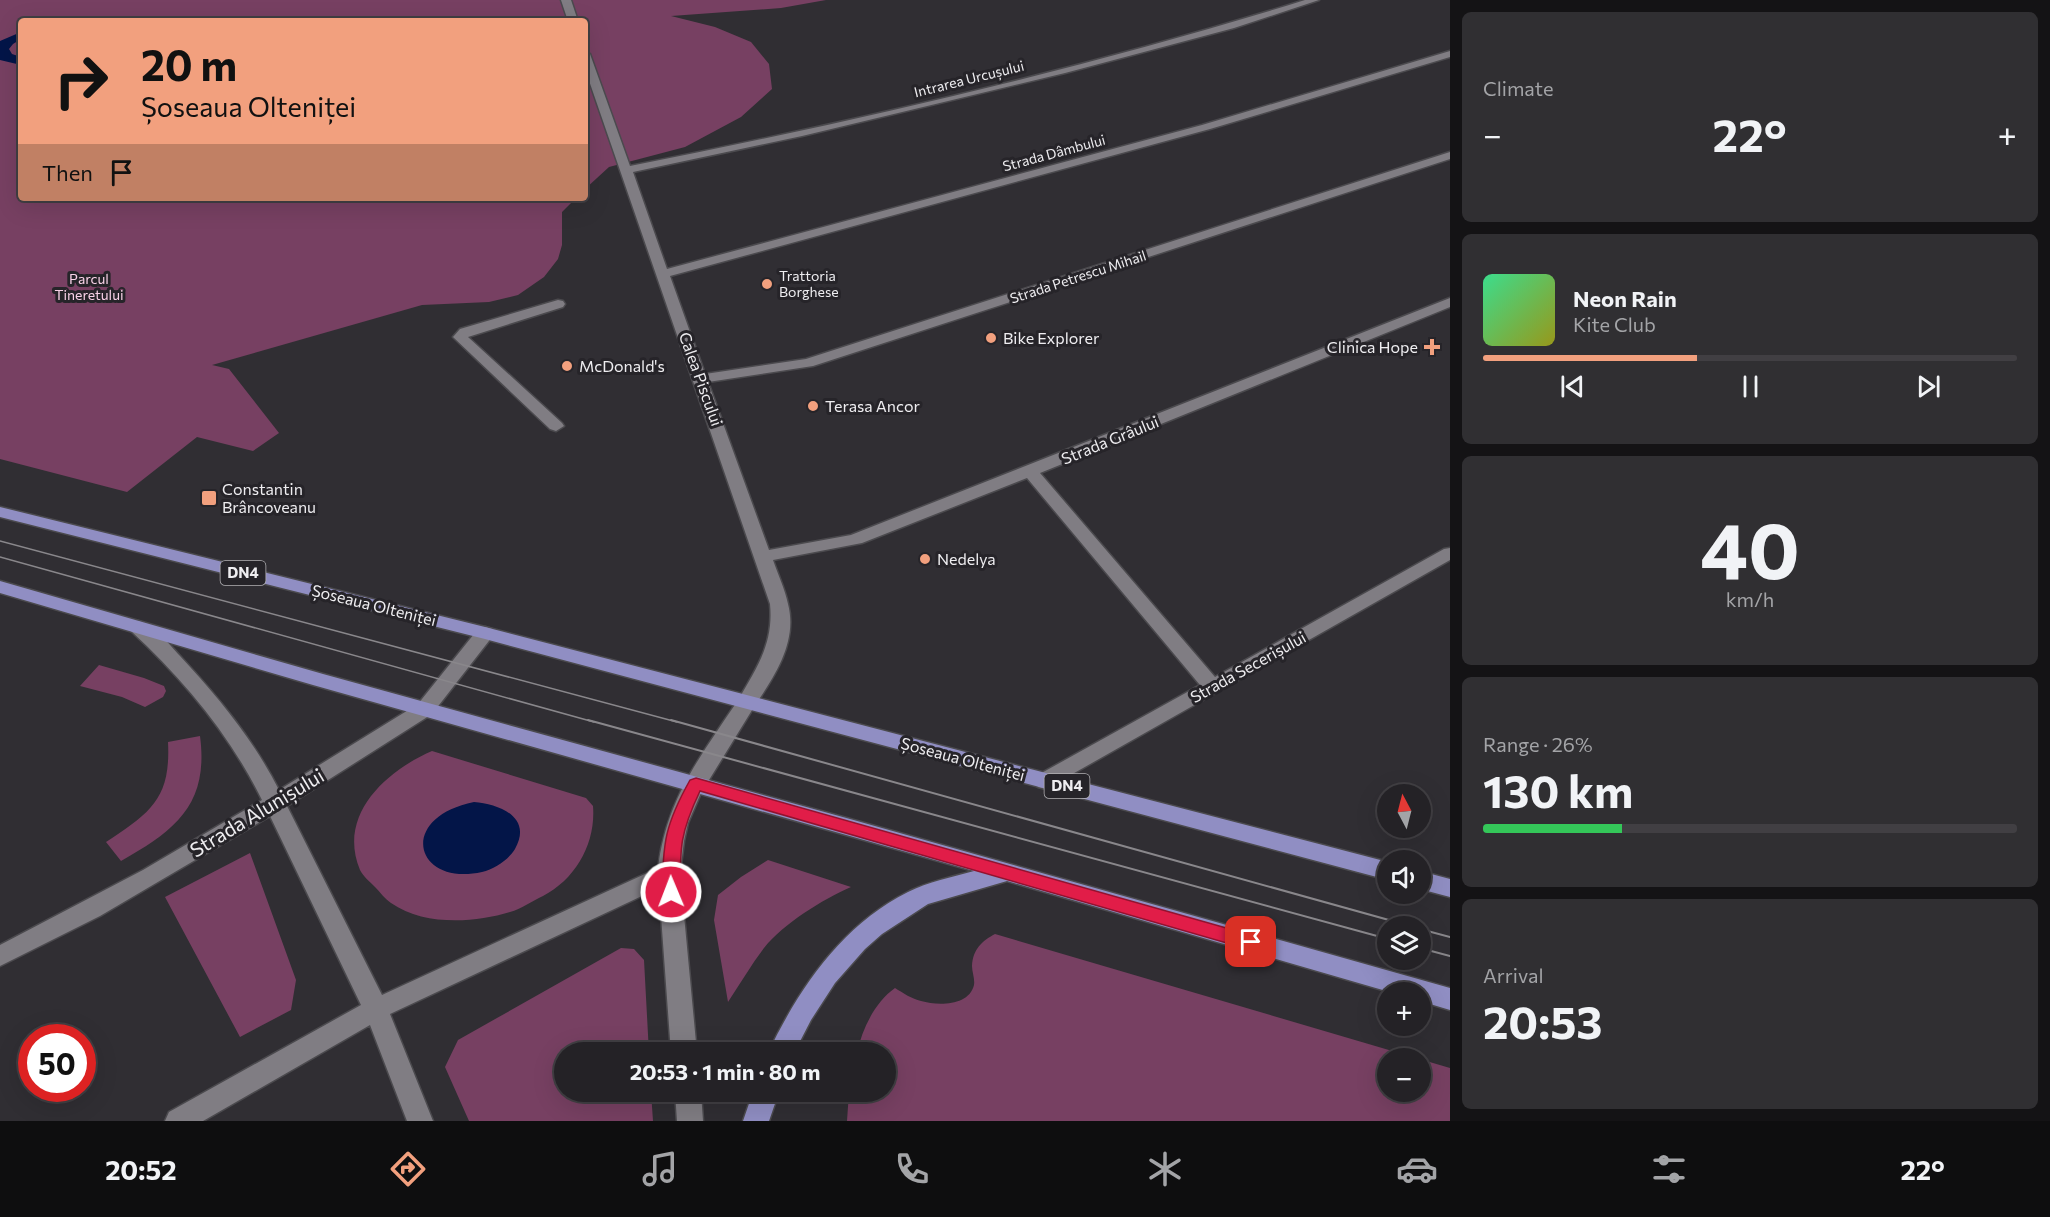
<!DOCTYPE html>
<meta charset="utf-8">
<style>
body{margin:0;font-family:Commissioner,sans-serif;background:#302f32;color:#f1f3f6;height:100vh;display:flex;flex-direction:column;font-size:22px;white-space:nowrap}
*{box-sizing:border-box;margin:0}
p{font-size:20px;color:#a3a4a7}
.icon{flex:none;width:33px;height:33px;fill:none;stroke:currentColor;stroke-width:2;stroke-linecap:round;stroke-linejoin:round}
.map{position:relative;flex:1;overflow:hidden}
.details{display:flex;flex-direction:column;gap:12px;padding:12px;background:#141315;width:600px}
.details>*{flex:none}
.top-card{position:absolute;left:18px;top:18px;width:570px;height:183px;border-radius:6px;box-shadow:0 6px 24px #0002,0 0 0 2px #413f43;background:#f2a07e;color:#111;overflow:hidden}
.needle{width:39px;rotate:353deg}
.controls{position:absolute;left:1377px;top:784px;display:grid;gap:12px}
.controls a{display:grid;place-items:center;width:54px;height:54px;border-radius:50%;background:#242226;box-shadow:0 6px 24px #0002,0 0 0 2px #413f43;font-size:30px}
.speed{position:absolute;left:18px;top:1024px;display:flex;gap:12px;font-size:30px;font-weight:700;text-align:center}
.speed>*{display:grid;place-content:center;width:78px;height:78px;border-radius:50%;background:#242226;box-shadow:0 6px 24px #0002,0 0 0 2px #413f43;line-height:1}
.speed .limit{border:9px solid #d22;background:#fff;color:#111}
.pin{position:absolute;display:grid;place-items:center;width:51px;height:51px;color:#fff;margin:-26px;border-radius:12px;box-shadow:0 3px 9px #0006}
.me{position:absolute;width:66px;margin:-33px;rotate:359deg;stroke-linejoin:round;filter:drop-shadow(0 0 4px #0008)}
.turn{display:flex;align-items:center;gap:21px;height:126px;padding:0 24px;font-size:27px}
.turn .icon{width:78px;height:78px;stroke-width:2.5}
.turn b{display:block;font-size:42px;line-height:51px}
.then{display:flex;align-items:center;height:57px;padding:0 24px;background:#0003;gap:12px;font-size:22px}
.big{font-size:45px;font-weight:700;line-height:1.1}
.details .card{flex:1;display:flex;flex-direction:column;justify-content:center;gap:9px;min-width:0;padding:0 21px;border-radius:9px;background:#302f32}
.details .dial{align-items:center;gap:0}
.dial b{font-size:78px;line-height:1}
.song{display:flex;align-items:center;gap:18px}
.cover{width:72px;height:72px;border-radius:9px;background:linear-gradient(135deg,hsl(150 70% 55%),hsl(60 70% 35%))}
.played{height:6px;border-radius:3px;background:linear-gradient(90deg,#f2a07e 40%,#413f43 40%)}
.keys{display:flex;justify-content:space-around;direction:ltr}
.heat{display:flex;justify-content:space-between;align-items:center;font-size:33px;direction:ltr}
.charge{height:9px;border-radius:4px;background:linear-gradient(90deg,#34c759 26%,#413f43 0)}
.trip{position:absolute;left:554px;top:1042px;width:342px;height:60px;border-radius:30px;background:#242226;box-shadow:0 6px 24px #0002,0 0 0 2px #413f43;font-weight:700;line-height:60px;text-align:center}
.dock{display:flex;height:96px;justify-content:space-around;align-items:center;background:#0e0e0f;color:#a3a4a7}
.dock .icon{width:42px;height:42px}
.dock .on{color:#f2a07e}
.dock b{font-size:27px;color:#f1f3f6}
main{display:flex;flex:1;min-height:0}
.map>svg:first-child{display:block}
</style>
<main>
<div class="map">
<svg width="1450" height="1121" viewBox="0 0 1450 1121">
<rect width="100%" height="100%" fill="#302e33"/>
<path fill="#774062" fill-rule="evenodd" d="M0 0H826L781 8 671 16 715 27 751 42 769 64 772 89 741 117 685 147 609 167 585 189V21H21V198H576L562 212V245L558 259 544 277 518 295 489 302 422 305 212 365 229 369 279 433 253 451 197 437 127 492 0 459Z
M99 665 144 678 164 686 166 691 163 697 145 707 122 697 80 686Z
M200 736C209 804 176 830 121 861L106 842C150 813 171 799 168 742Z
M432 751 586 798 593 806C596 843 576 879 543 896 532 901 521 909 510 912 474 923 424 926 391 903 385 899 380 892 375 887 370 882 363 876 360 870 337 815 386 771 432 751Z
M250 853 296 980 291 1010 240 1037 165 897Z
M768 860 851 887C822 900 784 923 764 948 751 965 740 984 728 1002L714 920 718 895 741 877Z
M995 934 1450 1068V1121H847L849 1092H885V1053H857C862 1029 875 1002 895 988 903 993 912 999 921 1001 938 1006 969 1006 974 985 975 979 972 972 972 966 973 949 982 941 995 934ZM1388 1059H1420V1092H1388Z
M621 948 634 949 644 960 649 1053H564V1092H651L653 1121H469L445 1067 458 1040Z"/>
<path fill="#031548" d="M21 32V39L13 44 9 49 12 54 21 57V65L0 60V41Z
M474 802C499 804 533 817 515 849 508 860 495 869 482 872 415 887 396 818 474 802Z"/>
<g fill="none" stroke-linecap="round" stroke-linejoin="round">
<defs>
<path id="lane" d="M558 300 563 301 565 304 563 307 468 337 562 423 564 426 556 431 550 429 453 337 460 329Z"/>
<path id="street" d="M561 0H571L578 21H568Z
M1305 0H1319L1234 28 1065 73 802 136 633 172 667 269 1202 125 1450 51V57L1210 129 670 276 705 374 806 359 1450 152V159L813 366 708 382 769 550 851 535 1450 298V307L1040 473 1215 677 1444 549 1450 548V560L1046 789 1038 787 1035 781 1038 775 1200 685 1027 478 862 543 773 560C778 575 785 589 788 604 798 642 774 677 754 707L747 709 740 707 737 702C756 669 774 644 770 604L585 69V51L590 54 630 166C857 121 1084 69 1305 0Z"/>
<path id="secondary" d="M138 621C154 625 169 644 180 656 218 697 253 739 279 790L418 704 478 629 485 627 492 629 495 633 492 637 432 714 287 806 382 995 658 868C667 796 702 755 740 697L747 695 754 697 757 702 701 793 688 823 684 841 680 873 697 1053H671L659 888 390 1014 433 1121H407L370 1025 203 1121H165L169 1112 361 1005 270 816 100 916 0 966V945L143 870 262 800C230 735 184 680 131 631L128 627 131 623Z
M675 1092H701L703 1121H677Z"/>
<path id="primary" d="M0 507 485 627 1388 862V880L485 639 0 517Z
M0 581 323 674 850 819 1450 988V1010L1420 1001V993H1393L1007 881 928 904 882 934 865 949 835 983 811 1020 794 1053H768C799 988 842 925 908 892 928 882 952 877 974 871L313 685 0 593Z
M1420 871 1450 879V897L1420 889Z
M753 1092H779L769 1121H743Z"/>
</defs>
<use href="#lane" stroke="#4b4a4e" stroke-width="3"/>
<use href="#street" stroke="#4b4a4e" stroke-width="3"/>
<use href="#secondary" stroke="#4b4a4e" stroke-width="3"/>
<use href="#primary" stroke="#4b4a4e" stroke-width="3"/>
<use href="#lane" fill="#807d83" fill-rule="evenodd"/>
<use href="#street" fill="#807d83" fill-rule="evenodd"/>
<use href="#secondary" fill="#807d83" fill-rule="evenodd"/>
<use href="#primary" fill="#908ec3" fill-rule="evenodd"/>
<path stroke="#89878b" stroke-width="1.5" d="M0 541 677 722
M0 557 594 722"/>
<path stroke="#89878b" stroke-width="2" d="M588 720 1388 939
M671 720 1414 927
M1420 929 1450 937
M1420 948 1450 956"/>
</g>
<path fill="#e11d48" stroke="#92132f" stroke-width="1.5" d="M696 778 1251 935 1257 937 1260 942 1257 948 1251 950 700 791C680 833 680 847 680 892L677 897 671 899 665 897 662 892C663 842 665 825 690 780Z"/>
<g fill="#f2a07e" stroke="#262429" stroke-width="2">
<circle cx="767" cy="284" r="6"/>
<circle cx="991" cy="338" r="6"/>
<path d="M1429 338h6v6h6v6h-6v6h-6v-6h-6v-6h6z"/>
<circle cx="567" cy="366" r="6"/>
<circle cx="813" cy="406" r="6"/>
<rect x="201" y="490" width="16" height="16" rx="3"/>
<circle cx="925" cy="559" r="6"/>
</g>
<g text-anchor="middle" stroke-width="6" stroke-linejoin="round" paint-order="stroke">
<g font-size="14" fill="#eeedf0" stroke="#262429">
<text transform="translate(969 79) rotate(-14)" y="5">Intrarea Urcușului</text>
<text transform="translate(1054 153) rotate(-15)" y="5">Strada Dâmbului</text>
<text transform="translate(1078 277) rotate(-18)" y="5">Strada Petrescu Mihail</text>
</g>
<g font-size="14" fill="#eeedf0" stroke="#262429" text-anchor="start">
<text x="779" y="281">Trattoria<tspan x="779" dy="16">Borghese</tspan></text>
</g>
<g font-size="14" fill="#f8d1e7" stroke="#262429">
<text x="89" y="284">Parcul<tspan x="89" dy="16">Tineretului</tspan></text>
</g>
<g fill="#262429" stroke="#b2b1b4" stroke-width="1.5">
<rect x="220.5" y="561" width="45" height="24" rx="4.5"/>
<rect x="1044.5" y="774" width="45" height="24" rx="4.5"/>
</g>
<g font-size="15" font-weight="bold" fill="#eeedf0">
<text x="243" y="578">DN4</text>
<text x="1067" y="791">DN4</text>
</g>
<g font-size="16" fill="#eeedf0" stroke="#262429" text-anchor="start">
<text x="1003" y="344">Bike Explorer</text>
<text x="1418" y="353" text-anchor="end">Clinica Hope</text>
<text x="579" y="372">McDonald's</text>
<text x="825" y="412">Terasa Ancor</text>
<text x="222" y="495">Constantin<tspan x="222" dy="18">Brâncoveanu</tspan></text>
<text x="937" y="565">Nedelya</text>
</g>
<g font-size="16" fill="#eeedf0" stroke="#262429">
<text transform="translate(701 379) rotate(70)" y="6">Calea Piscului</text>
<text transform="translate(1110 440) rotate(-22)" y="6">Strada Grâului</text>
<text transform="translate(374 605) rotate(14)" y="6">Șoseaua Olteniței</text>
<text transform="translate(1248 667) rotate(-29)" y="6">Strada Secerișului</text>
<text transform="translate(963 759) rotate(15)" y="6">Șoseaua Olteniței</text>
</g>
<g font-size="20" fill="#eeedf0" stroke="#262429">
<text transform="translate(257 813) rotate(-31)" y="7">Strada Alunișului</text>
</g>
</g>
</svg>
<div class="controls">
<a><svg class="needle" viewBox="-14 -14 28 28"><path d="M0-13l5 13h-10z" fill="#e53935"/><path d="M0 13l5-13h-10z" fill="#a3a4a7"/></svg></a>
<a><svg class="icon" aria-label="sound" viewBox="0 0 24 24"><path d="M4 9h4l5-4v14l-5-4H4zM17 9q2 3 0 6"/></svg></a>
<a><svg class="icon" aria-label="layers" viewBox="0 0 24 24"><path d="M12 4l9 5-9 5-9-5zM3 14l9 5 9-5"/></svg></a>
<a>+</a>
<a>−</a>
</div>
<div class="speed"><div class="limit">50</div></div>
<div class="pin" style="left:1251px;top:942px;background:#d93025"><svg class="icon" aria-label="arrive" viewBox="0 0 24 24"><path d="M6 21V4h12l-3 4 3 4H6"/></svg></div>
<svg class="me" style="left:671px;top:892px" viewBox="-20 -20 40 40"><circle r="17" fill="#e11d48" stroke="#fff" stroke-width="3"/><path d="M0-11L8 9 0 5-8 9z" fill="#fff"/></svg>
<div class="trip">20:53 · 1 min · 80 m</div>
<div class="top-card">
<div class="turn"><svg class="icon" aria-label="right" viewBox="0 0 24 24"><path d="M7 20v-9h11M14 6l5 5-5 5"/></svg><div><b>20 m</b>Șoseaua Olteniței</div></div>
<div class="then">Then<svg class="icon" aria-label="arrive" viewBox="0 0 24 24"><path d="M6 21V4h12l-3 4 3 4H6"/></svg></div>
</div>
</div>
<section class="details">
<div class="card"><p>Climate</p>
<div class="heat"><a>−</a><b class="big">22°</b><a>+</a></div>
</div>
<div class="card">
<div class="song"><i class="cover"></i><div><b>Neon Rain</b><p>Kite Club</p></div></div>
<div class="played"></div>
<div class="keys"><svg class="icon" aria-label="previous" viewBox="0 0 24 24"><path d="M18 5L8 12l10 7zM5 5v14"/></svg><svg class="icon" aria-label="pause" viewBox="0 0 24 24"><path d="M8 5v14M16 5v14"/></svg><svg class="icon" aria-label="next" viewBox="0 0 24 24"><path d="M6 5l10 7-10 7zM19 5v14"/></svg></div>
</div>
<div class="card dial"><b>40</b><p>km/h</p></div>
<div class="card"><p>Range · 26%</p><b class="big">130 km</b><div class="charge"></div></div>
<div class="card"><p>Arrival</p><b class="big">20:53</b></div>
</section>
</main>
<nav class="dock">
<b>20:52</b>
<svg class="icon on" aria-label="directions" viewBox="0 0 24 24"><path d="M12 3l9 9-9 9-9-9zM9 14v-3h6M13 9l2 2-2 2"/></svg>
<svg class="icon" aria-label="music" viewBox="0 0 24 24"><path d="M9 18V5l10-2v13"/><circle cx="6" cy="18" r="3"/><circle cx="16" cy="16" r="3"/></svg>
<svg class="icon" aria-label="phone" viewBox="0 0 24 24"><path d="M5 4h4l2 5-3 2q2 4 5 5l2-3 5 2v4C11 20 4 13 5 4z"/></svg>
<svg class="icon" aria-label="climate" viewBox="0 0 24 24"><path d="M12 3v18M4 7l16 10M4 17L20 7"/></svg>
<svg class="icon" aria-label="car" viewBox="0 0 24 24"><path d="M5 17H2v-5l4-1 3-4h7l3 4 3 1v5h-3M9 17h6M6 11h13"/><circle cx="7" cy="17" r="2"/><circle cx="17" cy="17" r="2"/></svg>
<svg class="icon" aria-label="filters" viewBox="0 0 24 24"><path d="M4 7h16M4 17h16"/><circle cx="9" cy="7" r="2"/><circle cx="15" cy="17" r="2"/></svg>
<b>22°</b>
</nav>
